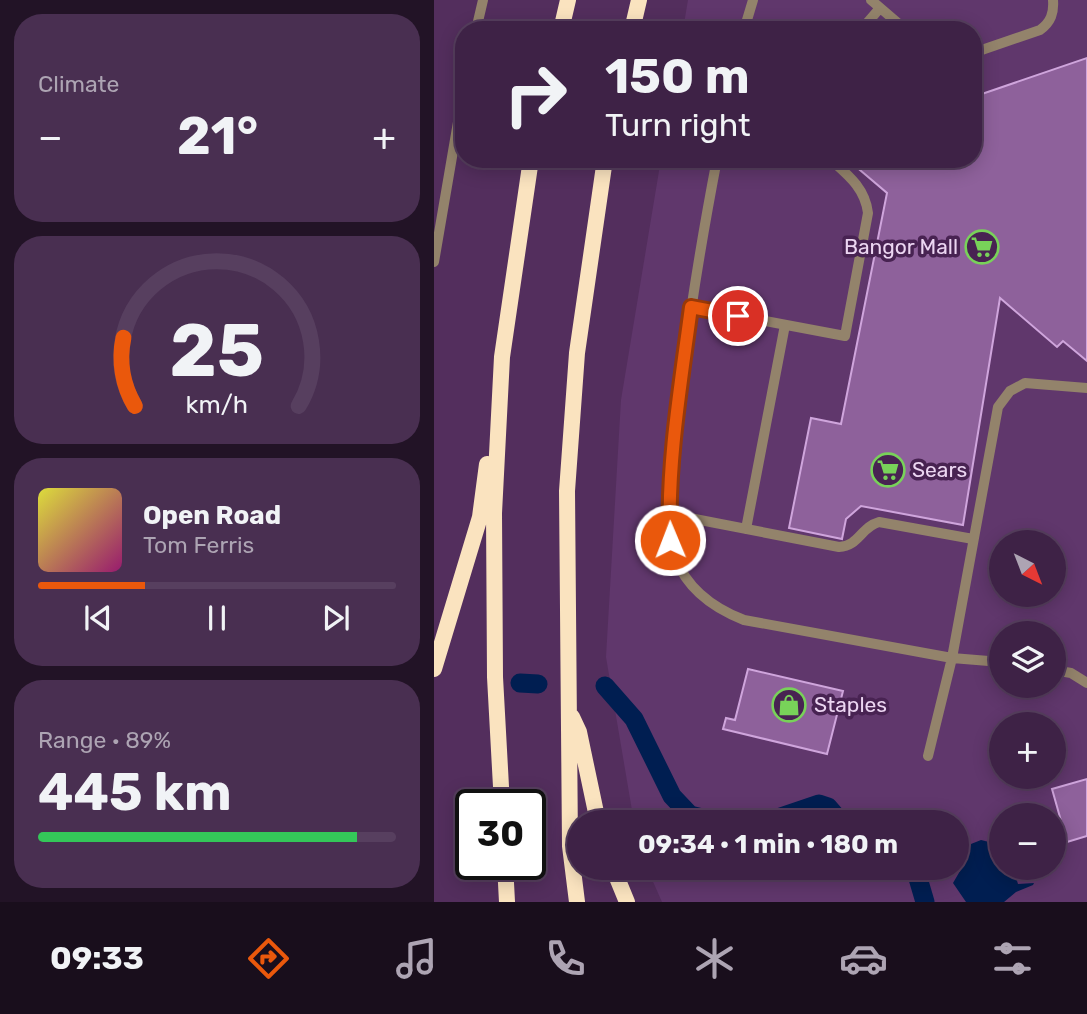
<!DOCTYPE html>
<meta charset="utf-8">
<style>
body{margin:0;font-family:Rubik,sans-serif;background:#492f51;color:#f1f3f6;height:100vh;display:flex;flex-direction:column;font-size:26px;white-space:nowrap}
*{box-sizing:border-box;margin:0}
p{font-size:23px;color:#ada4b3}
.icon{flex:none;width:38px;height:38px;fill:none;stroke:currentColor;stroke-width:2;stroke-linecap:round;stroke-linejoin:round}
.map{position:relative;flex:1;overflow:hidden}
.details{display:flex;flex-direction:column;gap:14px;padding:14px;background:#221326;width:434px}
.details>*{flex:none}
.top-card{position:absolute;left:21px;top:21px;width:527px;height:147px;border-radius:28px;box-shadow:0 4px 18px #0003,0 0 0 2px #573f5f;background:#3e2246;color:#f1f3f6;overflow:hidden}
.needle{width:46px;rotate:138deg}
.buttons{position:absolute;left:555px;top:530px;display:grid;gap:14px}
.buttons a{display:grid;place-items:center;width:77px;height:77px;border-radius:50%;background:#3e2246;box-shadow:0 4px 18px #0003,0 0 0 2px #573f5f;font-size:35px}
.speed{position:absolute;left:21px;top:789px;display:flex;gap:14px;font-size:35px;font-weight:700;text-align:center}
.speed>*{display:grid;place-content:center;width:91px;height:91px;border-radius:50%;background:#3e2246;box-shadow:0 4px 18px #0003,0 0 0 2px #573f5f;line-height:1}
.speed .limit{border:4px solid #111;border-radius:10px;background:#fff;color:#111}
.pin{position:absolute;display:grid;place-items:center;width:60px;height:60px;color:#fff;margin:-30px;border:4px solid #fff;border-radius:50%;box-shadow:0 2px 7px #0007}
.me{position:absolute;width:77px;margin:-38px;rotate:359deg;stroke-linejoin:round;filter:drop-shadow(0 0 5px #0008)}
.turn{display:flex;align-items:center;gap:24px;height:147px;padding:0 35px;font-size:32px}
.turn .icon{width:91px;height:91px;stroke-width:2.5}
.turn b{display:block;font-size:49px;line-height:60px}
.big{font-size:52px;font-weight:700;line-height:1.1}
.details .tile{flex:1;display:flex;flex-direction:column;justify-content:center;gap:10px;min-width:0;padding:0 24px;border-radius:28px;background:#492f51}
.details .dial{align-items:center;gap:0}
.dial svg{height:182px;overflow:visible;fill:none;stroke:#573f5f;stroke-width:7;stroke-linecap:round;text-anchor:middle}
.dial text{fill:#f1f3f6;stroke:none}
.song{display:flex;align-items:center;gap:21px}
.cover{width:84px;height:84px;border-radius:10px;background:linear-gradient(135deg,hsl(60 70% 55%),hsl(320 70% 35%))}
.played{height:7px;border-radius:4px;background:linear-gradient(90deg,#ea580c 30%,#573f5f 30%)}
.keys{display:flex;justify-content:space-around;direction:ltr}
.heat{display:flex;justify-content:space-between;align-items:center;font-size:38px;direction:ltr}
.charge{height:10px;border-radius:5px;background:linear-gradient(90deg,#34c759 89%,#573f5f 0)}
.trip{position:absolute;left:133px;top:810px;width:402px;height:70px;border-radius:35px;background:#3e2246;box-shadow:0 4px 18px #0003,0 0 0 2px #573f5f;font-weight:700;line-height:70px;text-align:center}
.tabs{display:flex;height:112px;justify-content:space-around;align-items:center;background:#190e1c;color:#ada4b3}
.tabs .icon{width:49px;height:49px}
.tabs .active{color:#ea580c}
.tabs b{font-size:32px;color:#f1f3f6}
main{display:flex;flex:1;min-height:0}
.map>svg:first-child{display:block}
</style>
<main>
<section class="details">
<div class="tile"><p>Climate</p>
<div class="heat"><a>−</a><b class="big">21°</b><a>+</a></div>
</div>
<div class="tile dial"><svg viewBox="0 0 100 80">
<path d="M14 69A42 42 0 1 1 86 69"/>
<path d="M14 69A42 42 0 0 1 9 39" stroke="#ea580c"/>
<text x="50" y="56" font-size="32" font-weight="700">25</text>
<text x="50" y="72" font-size="11">km/h</text>
</svg></div>
<div class="tile">
<div class="song"><i class="cover"></i><div><b>Open Road</b><p>Tom Ferris</p></div></div>
<div class="played"></div>
<div class="keys"><svg class="icon" aria-label="previous" viewBox="0 0 24 24"><path d="M18 5L8 12l10 7zM5 5v14"/></svg><svg class="icon" aria-label="pause" viewBox="0 0 24 24"><path d="M8 5v14M16 5v14"/></svg><svg class="icon" aria-label="next" viewBox="0 0 24 24"><path d="M6 5l10 7-10 7zM19 5v14"/></svg></div>
</div>
<div class="tile"><p>Range · 89%</p><b class="big">445 km</b><div class="charge"></div></div>
</section>
<div class="map">
<svg width="653" height="902" viewBox="0 0 653 902">
<rect width="100%" height="100%" fill="#532e5d"/>
<path fill="#60376c" fill-rule="evenodd" d="M254 0H653V902H228L213 868H523V822H200L172 657 187 400 227 159H539V30H249ZM567 542H620V595H567ZM567 634H620V686H567ZM567 724H620V777H567ZM567 816H620V868H567Z"/>
<path fill="#001e51" d="M547 840 567 845V868H579L584 884 600 883 599 885 582 892 570 902H532L519 883 526 871 527 848Z"/>
<g fill="none" stroke-linecap="round" stroke-linejoin="round">
<path stroke="#001e51" stroke-width="19" d="M86 683 104 684
M171 686 200 719 238 796 256 815 284 822
M332 822 385 804 394 807 407 822
M481 868 491 902"/>
</g>
<path fill="#8e619b" stroke="#cfa5dc" stroke-width="2" d="M653 58V361L629 341 623 347 566 298 529 525 427 506 412 519 408 539 355 528 377 418 407 424 453 193 413 159H539V97Z
M314 669 409 691 393 754 289 729 292 718 301 720Z
M653 779V836L633 842 618 789Z"/>
<g fill="none" stroke-linecap="round" stroke-linejoin="round">
<path stroke="#93836b" stroke-width="10" d="M437 0 472 30
M42 30 49 0
M310 30 319 0
M427 30 446 8
M539 53 606 30C617 22 620 13 619 0
M283 159C264 258 248 356 240 456 237 489 229 526 241 557 253 589 279 608 310 620L518 658 567 662
M0 262 30 87
M257 307 411 336 434 213C431 188 414 175 396 159
M235 514 405 547C425 546 427 527 445 522L539 539
M312 529 351 325
M620 670 637 673 653 683
M494 756 518 658 564 407 576 391 591 383 653 388"/>
<path stroke="#fae3bf" stroke-width="16" d="M127 30 134 0
M198 30 205 0
M0 669 46 517 53 464
M138 717 145 732 164 822
M68 805 61 677 60 513 68 357 97 159
M71 864 73 902
M179 868 193 902
M143 902 136 846 133 491 143 353 171 159"/>
</g>
<g fill="none" stroke-linecap="round" stroke-linejoin="round">
<defs>
<path id="route" d="M236 540C233 463 247 383 257 307L304 316"/>
</defs>
<use href="#route" stroke="#983908" stroke-width="18"/>
<use href="#route" stroke="#ea580c" stroke-width="12"/>
</g>
<defs>
<symbol id="supermarket-ring" viewBox="-11 -11 22 22"><circle r="9.5" fill="#482352" stroke="#78d259" stroke-width="1.5"/><path d="M-6-5.5h2.5l.6 2H6L4.5 2H-2.5L-4.4-4H-6ZM-1.5 3.2a1.3 1.3 0 1 0 .1 0ZM3 3.2a1.3 1.3 0 1 0 .1 0Z" fill="#78d259"/></symbol>
<symbol id="shop-ring" viewBox="-11 -11 22 22"><circle r="9.5" fill="#482352" stroke="#78d259" stroke-width="1.5"/><path d="M-5-2.5h2.3a2.7 3.5 0 0 1 5.4 0H5L5.5 6h-11ZM-1.5-2.5h3a1.5 2.3 0 0 0-3 0Z" fill="#78d259"/></symbol>
</defs>
<g fill-rule="evenodd">
<use href="#supermarket-ring" x="529" y="228" width="38" height="38"/>
<use href="#supermarket-ring" x="435" y="451" width="38" height="38"/>
<use href="#shop-ring" x="336" y="686" width="38" height="38"/>
</g>
<g text-anchor="middle" stroke-width="7" stroke-linejoin="round" paint-order="stroke">
<g font-size="21" fill="#ecd6f2" stroke="#482352" text-anchor="start">
<text x="524" y="254" text-anchor="end">Bangor Mall</text>
<text x="478" y="477">Sears</text>
<text x="380" y="712">Staples</text>
</g>
</g>
</svg>
<div class="buttons">
<a><svg class="needle" viewBox="-14 -14 28 28"><path d="M0-13l5 13h-10z" fill="#e53935"/><path d="M0 13l5-13h-10z" fill="#ada4b3"/></svg></a>
<a><svg class="icon" aria-label="layers" viewBox="0 0 24 24"><path d="M12 4l9 5-9 5-9-5zM3 14l9 5 9-5"/></svg></a>
<a>+</a>
<a>−</a>
</div>
<div class="speed"><div class="limit">30</div></div>
<div class="pin" style="left:304px;top:316px;background:#d93025"><svg class="icon" aria-label="arrive" viewBox="0 0 24 24"><path d="M6 21V4h12l-3 4 3 4H6"/></svg></div>
<svg class="me" style="left:236px;top:540px" viewBox="-20 -20 40 40"><circle r="17" fill="#ea580c" stroke="#fff" stroke-width="3"/><path d="M0-11L8 9 0 5-8 9z" fill="#fff"/></svg>
<div class="trip">09:34 · 1 min · 180 m</div>
<div class="top-card">
<div class="turn"><svg class="icon" aria-label="right" viewBox="0 0 24 24"><path d="M7 20v-9h11M14 6l5 5-5 5"/></svg><div><b>150 m</b>Turn right</div></div>
</div>
</div>
</main>
<nav class="tabs">
<b>09:33</b>
<svg class="icon active" aria-label="directions" viewBox="0 0 24 24"><path d="M12 3l9 9-9 9-9-9zM9 14v-3h6M13 9l2 2-2 2"/></svg>
<svg class="icon" aria-label="music" viewBox="0 0 24 24"><path d="M9 18V5l10-2v13"/><circle cx="6" cy="18" r="3"/><circle cx="16" cy="16" r="3"/></svg>
<svg class="icon" aria-label="phone" viewBox="0 0 24 24"><path d="M5 4h4l2 5-3 2q2 4 5 5l2-3 5 2v4C11 20 4 13 5 4z"/></svg>
<svg class="icon" aria-label="climate" viewBox="0 0 24 24"><path d="M12 3v18M4 7l16 10M4 17L20 7"/></svg>
<svg class="icon" aria-label="car" viewBox="0 0 24 24"><path d="M5 17H2v-5l4-1 3-4h7l3 4 3 1v5h-3M9 17h6M6 11h13"/><circle cx="7" cy="17" r="2"/><circle cx="17" cy="17" r="2"/></svg>
<svg class="icon" aria-label="filters" viewBox="0 0 24 24"><path d="M4 7h16M4 17h16"/><circle cx="9" cy="7" r="2"/><circle cx="15" cy="17" r="2"/></svg>
</nav>
